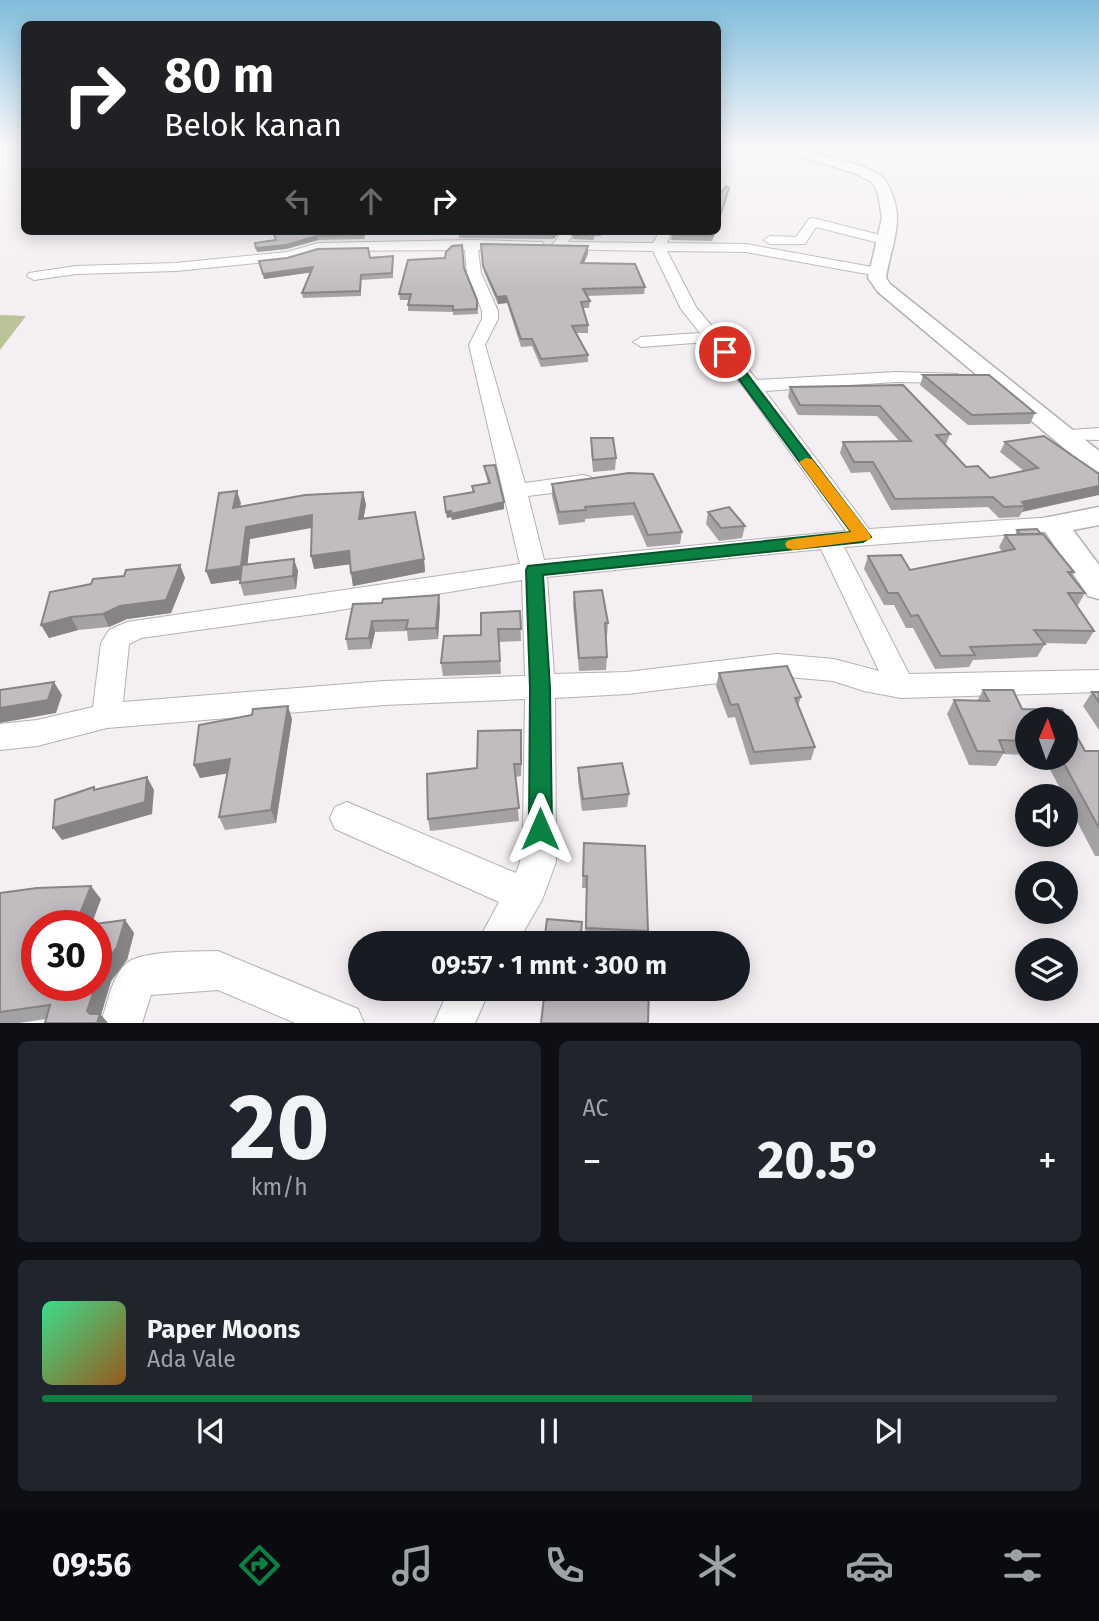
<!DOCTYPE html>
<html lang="id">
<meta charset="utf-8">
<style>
body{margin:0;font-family:"Fira Sans",sans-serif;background:#20242c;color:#f1f3f6;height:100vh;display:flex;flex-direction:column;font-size:26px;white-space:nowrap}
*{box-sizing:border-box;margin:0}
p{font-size:23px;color:#9ea1a6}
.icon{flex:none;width:38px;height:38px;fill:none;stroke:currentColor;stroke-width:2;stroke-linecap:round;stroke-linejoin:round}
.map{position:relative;height:1023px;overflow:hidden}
.details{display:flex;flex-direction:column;gap:18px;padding:18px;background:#0d0f14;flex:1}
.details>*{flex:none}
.top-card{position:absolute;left:21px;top:21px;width:700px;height:214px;border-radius:10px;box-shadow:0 4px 18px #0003;background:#202124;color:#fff;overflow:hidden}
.needle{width:46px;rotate:2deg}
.controls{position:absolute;left:1015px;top:707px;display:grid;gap:14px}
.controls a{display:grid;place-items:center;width:63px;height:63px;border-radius:50%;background:#171b24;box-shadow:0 4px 18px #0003;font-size:35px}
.speed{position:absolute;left:21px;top:910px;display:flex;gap:14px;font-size:35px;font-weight:700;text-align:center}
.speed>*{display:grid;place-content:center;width:91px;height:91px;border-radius:50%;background:#171b24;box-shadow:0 4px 18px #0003;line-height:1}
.speed .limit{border:10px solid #d22;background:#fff;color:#111}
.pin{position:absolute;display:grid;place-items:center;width:60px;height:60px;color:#fff;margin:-30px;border:4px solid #fff;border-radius:50%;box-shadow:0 2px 7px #0007}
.me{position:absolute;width:77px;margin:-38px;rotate:0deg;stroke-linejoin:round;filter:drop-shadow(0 0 5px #0008)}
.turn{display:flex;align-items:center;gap:24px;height:147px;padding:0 28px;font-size:32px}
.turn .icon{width:91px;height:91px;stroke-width:2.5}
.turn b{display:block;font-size:49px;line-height:60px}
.lanes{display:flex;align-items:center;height:66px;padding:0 28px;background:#0003;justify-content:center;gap:35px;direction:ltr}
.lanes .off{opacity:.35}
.big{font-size:52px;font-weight:700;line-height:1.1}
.details .card{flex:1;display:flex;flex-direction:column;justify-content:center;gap:10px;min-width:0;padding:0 24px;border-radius:10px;background:#20242c}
.details .dial{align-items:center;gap:0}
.dial b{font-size:91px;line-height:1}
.song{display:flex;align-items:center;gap:21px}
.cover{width:84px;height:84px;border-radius:10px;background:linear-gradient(135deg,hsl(150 70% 55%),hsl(30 70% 35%))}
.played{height:7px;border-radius:4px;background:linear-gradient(90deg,#0b8043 70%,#363941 70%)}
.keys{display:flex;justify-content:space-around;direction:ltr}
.heat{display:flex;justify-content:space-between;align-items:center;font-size:38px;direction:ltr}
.details .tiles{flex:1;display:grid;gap:18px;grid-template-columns:1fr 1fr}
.card:last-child{grid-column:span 2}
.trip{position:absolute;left:348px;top:931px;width:402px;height:70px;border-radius:35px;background:#171b24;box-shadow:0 4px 18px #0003;font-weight:700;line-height:70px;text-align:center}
.dock{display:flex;height:112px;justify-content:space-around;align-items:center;background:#090b0e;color:#9ea1a6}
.dock .icon{width:49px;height:49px}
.dock .selected{color:#0b8043}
.dock b{font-size:32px;color:#f1f3f6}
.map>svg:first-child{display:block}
</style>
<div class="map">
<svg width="1099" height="1023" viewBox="0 0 1099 1023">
<rect width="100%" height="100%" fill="#f4eff3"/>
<path fill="#bbc499" d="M0 315 26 316 0 350Z"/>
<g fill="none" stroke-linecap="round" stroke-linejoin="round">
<defs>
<path id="minor" d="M813 218 892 238 894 241 887 245 816 227 805 244H770L763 240 770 236 796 237 809 219Z
M563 231H576L568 242 653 243 660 231H672L667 243 746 244 883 269 885 272 878 276 746 252 667 251 696 307 757 380 895 372 958 374 961 378 958 382 952 383 895 382 765 391 869 529 1054 517 1062 519 1066 524 1062 529 1054 531 844 547 909 674 1099 670V692L901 698 864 691 833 681 777 676 627 694 555 698 556 862 542 900 517 943H477L499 902 335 829 330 818 335 807 347 802 516 873 520 862 523 829 525 699 384 705 107 728 37 746 0 750V724L37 720 93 707 101 643 109 630 127 622 520 564 469 345 482 319V311L467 273 465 250 318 251 287 260 176 271 76 274 34 280 27 276 29 273 76 266 176 263 287 252 318 243 471 240 542 242 544 245 537 249 478 250 481 273 498 311V319L485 345 525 483 583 475 591 477 594 482 591 487 583 489 528 496 544 560 846 531 746 390 707 342 641 347 633 342 641 337 700 333 681 309 653 251 553 249 551 246ZM821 549 879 671 834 659 777 654 627 672 554 674 547 577ZM522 580 525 676 384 681 123 702 129 644 141 638 321 613Z
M1099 428V440L1055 439 1052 435 1055 431Z
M218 951 358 1009 364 1023H295L218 990 151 995 142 1023H101C107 1005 112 975 127 963 142 950 197 952 218 951Z
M449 989H490L475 1023H434Z"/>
<path id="tertiary" d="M769 147C790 147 870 163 883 178 890 186 894 198 896 208 900 231 889 255 886 278L890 284 1099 451V472L1090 470 878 292 868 278 882 218 878 193 872 182 854 173Z
M1099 507V525L1073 530 1099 565V599L1088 596 1040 524 1044 518Z"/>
</defs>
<use href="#minor" stroke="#b5b0b4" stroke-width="2"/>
<use href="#tertiary" stroke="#b5b0b4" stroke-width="3"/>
<use href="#minor" fill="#fff" fill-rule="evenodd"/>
<use href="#tertiary" fill="#fff" fill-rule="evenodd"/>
</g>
<path fill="#a5a2a5" d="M363 231 365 239 318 240 286 249 257 252 255 243 308 234Z
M561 231 553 239 459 238V233Z
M575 231H603L601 236H595L593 240 573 239V235Z
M716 231 712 241 671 240 672 235Z
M481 244 588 246V253L584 263 645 287 644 294 587 296 590 301 589 308H583L588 325V333H576L588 355V362L541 367 532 346 521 347 507 303 498 304 484 272Z
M393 256V278L361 280V296L303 298 302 293 311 272 264 279 259 261Z
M464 268 477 300 478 314 453 315V312L408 311V305L409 300H400L399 294Z
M923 375 1035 413 1030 424 968 425 920 385Z
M903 385 950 434 946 444H945L966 467 990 478 1024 471 1000 452 1005 442 1099 474 1022 512 1019 517 999 518 988 507 891 510 870 472 851 473 840 453 843 442 899 441 877 416 798 415 788 397 790 387Z
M591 438 616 458 615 470 593 472 591 450Z
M484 466 504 509 452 520 451 517 447 518 444 497 473 492 472 486 488 483 485 472Z
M629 473 682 532 680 544 647 547 633 515 585 519V522L559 525 552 496V484Z
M363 492 366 505 363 519 424 559 425 572 353 586 350 564 314 569 312 528 250 539 247 565 298 571 296 589 244 596 240 583V580L211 584 241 503 240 506Z
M708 512 745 526 742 538 719 541 706 524Z
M1017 530 1074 572 1072 577 1085 593 1078 605H1076L1094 631 1086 644 1043 643 1045 644 1037 657 973 660 969 667 935 669 913 628H906L894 605H884L864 569 868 556 910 570 1002 552 999 547 1005 535H1015Z
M180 565 185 578 171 613 127 619 109 627 78 630 49 638 41 625 91 584Z
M574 592 608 623 607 636H605L607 657 606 670 579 671 573 605Z
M353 604 440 607 438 639 408 641 407 631 375 632 371 649 348 650 346 639Z
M520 611 521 641 499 642 501 674 443 676 441 663 481 635Z
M719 673 801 697 798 706 815 747 811 760 750 765 735 717 728 718 716 686Z
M983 690H1013L1022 709 1062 710 1085 751H1099V856H1095L1066 800V796H1064L1044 758H1066V719H1027V755L1003 754 996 766 969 765 947 714 954 700 977 701Z
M1092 692H1099V730L1083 706Z
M292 719 276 823 225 830 219 817 227 773 200 778 194 765Z
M522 742 521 776 515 777 519 821 430 831 428 819 477 768Z
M578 768 629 794 627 807 582 811 578 781Z
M584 843 648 931 646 943 585 940 586 888H582Z
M0 893 101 899 91 924 125 920 134 933 127 960 111 981 101 1015 108 1023H45L46 1019 19 1023H0Z"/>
<path fill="#868486" d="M556 231H561L553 239V235Z
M317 236 318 240 286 249 257 252 256 248Z
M588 246V253L581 270V263Z
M313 267 314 272 264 279 263 274Z
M506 296 507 303 498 304 497 297Z
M1099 486V495L1022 512 1025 506 1022 502Z
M237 491 241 503 237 520 233 508Z
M363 492 366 505 361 532 359 519Z
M504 502V509L452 520 451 514Z
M451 511V517L447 518 446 512Z
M312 515 315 527 250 539 246 579 211 584 206 571 246 527Z
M349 551 352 564 314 569 311 556Z
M294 559 298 571 296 589 293 576Z
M424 559 425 572 353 586 351 573Z
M180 565 185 578 171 613 127 619 109 627 103 614Z
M439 595 440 607 438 639 436 628Z
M71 617 78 630 49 638 41 625Z
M372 621 375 632 371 649 369 638Z
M54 682 62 695 56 713 0 723V708Z
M288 706 292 719 276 823 271 810Z
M230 759 236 772 200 778 194 765Z
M147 777 154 790 152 814 62 840 53 828Z
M91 886 101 899 91 926H75Z
M125 920 134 933 127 960 111 981 101 1015 108 1023H97L87 1011 101 969Z"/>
<path fill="#c0bcc0" stroke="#868486" stroke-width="2" d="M726 186 729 188 718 223V197Z
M278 231H307L308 234 363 231 364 235 317 236 286 245 256 248 255 243 276 240 273 232Z
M460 231H556L553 235 459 233Z
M575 231H601H595L593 235H573Z
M674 231H715L713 236 672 235Z
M481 244 588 246 581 263 635 264 645 287 583 289 590 301 581 302 588 325 572 326 588 355 541 359 532 339H521L506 296 497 297 483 266Z
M462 245 464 268 477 300V309L453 310V306L408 305 411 294H399L408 260 445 258 446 252 452 246Z
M368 248 370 258 393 256 392 273 361 275 360 291 302 293 313 267 263 274 259 261 287 258 318 249Z
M923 375H989L1035 413 972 415Z
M903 385 950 434 936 435 966 467 978 466 990 478 1038 468 1005 442 1044 436 1099 474V486L1022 502 1025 506 1004 507 993 497 895 499 873 462H854L843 442 911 441 880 406 800 405 790 387Z
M591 438H613L616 458 593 460Z
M495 465 504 502 451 514V511L446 512 444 497 474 492 472 486 490 483 484 466Z
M629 473 653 474 682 532 648 535 634 503 585 507 586 510 559 512 552 484Z
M237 491 233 508 305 495 363 492 359 519 415 512 424 559 351 573 349 551 311 556 312 515 246 527 241 566 206 571 219 493Z
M729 507 745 526 721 528 708 512Z
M1037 529 1041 534H1020L1017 530Z
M1043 534 1074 572H1068L1085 593H1068L1094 631 1034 630 1045 644 970 647 975 655 941 656 918 615 911 616 898 593H888L868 556 901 555 910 570 1015 549 1005 535Z
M294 559 293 576 240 583 242 565Z
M180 565 166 600 120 606 103 614 71 617 41 625 50 592 91 584 93 579 124 576 126 570Z
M602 590 608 623H605L607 657 579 658 574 592Z
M439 595 436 628 406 629 408 620 372 621 369 638 346 639 353 604 382 603 383 599Z
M520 611 521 629H498L500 661 441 663 444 636 481 635V613Z
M787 666 801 697 795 698 815 747 754 752 738 704 731 705 719 673Z
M54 682 48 700 0 708V690Z
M983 690H1013L1022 709 1062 710 1085 751H1099V828L1061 758H1066V719H1027V741L999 740 1004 752 977 751 954 700 989 701Z
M1092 692H1099V702Z
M288 706 271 810 219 817 230 759 194 765 199 725 252 715 253 709Z
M521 730V764H514L519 808 428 819 427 774 477 768 478 731Z
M622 763 629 794 583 799 578 768Z
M147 777 145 802 53 828 55 800 94 787V790Z
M584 843 645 846 648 931 586 928 587 876H583Z
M91 886 75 926H37V985H96L87 1011 90 1014H100L97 1023H45L50 1005 0 1012V893L37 888Z
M547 919 582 922 580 943H544Z
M125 920 117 947 101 969 96 983V926H80Z
M545 989H649L648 1023H541Z"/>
<linearGradient id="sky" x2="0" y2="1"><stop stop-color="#80bddd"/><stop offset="0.51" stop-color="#faf8fa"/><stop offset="1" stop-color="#faf8fa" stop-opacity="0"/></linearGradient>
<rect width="1099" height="290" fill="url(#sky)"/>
<path fill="#0b8043" stroke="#07532c" stroke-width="2" d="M725 349 729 350 871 537 863 542 543 575 550 688 552 829 549 837 540 840 532 837 529 829 530 688 526 570 528 566 851 532 719 352Z"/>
<path fill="#f59e0b" d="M806 458 812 459 869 533 871 537 869 540 793 550 787 548 785 544 787 541 793 539 851 532 799 462Z"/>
</svg>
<div class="controls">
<a><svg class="needle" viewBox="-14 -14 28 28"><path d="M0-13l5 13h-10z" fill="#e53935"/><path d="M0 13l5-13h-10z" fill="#9ea1a6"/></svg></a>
<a><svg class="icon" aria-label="sound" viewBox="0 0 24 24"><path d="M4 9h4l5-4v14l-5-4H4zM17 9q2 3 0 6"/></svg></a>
<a><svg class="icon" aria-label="search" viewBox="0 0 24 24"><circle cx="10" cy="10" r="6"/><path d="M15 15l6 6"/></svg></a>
<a><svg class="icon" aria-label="layers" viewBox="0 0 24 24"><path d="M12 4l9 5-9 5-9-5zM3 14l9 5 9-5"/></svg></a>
</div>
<div class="speed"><div class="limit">30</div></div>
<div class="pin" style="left:725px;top:352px;background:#d93025"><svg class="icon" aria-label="arrive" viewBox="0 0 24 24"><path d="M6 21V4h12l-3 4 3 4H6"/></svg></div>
<svg class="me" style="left:540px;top:829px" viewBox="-20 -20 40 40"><path d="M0-17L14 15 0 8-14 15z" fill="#0b8043" stroke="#fff" stroke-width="4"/></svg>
<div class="trip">09:57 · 1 mnt · 300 m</div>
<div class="top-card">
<div class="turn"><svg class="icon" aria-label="right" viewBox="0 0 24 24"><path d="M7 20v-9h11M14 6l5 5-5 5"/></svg><div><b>80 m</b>Belok kanan</div></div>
<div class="lanes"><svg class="icon off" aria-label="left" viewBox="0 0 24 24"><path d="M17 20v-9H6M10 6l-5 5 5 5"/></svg><svg class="icon off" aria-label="ahead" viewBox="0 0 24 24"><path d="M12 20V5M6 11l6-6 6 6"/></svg><svg class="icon" aria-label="right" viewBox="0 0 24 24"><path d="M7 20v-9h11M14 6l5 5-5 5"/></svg></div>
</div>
</div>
<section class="details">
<div class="tiles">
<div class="card dial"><b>20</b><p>km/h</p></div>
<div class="card"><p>AC</p>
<div class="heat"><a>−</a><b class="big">20.5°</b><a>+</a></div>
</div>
<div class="card">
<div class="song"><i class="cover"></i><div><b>Paper Moons</b><p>Ada Vale</p></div></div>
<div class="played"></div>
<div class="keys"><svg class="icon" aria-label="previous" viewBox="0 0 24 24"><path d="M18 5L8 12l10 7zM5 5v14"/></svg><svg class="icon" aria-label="pause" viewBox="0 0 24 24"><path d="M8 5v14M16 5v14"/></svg><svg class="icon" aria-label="next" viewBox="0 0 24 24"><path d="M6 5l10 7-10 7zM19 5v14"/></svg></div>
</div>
</div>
</section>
<nav class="dock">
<b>09:56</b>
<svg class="icon selected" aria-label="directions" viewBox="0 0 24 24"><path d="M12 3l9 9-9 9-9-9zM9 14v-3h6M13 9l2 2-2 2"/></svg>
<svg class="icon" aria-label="music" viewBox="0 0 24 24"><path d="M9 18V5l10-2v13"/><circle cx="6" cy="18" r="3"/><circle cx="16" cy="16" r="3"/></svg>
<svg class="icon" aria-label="phone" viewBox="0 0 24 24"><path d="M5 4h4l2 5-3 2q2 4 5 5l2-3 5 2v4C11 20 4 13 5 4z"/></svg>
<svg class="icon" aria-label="climate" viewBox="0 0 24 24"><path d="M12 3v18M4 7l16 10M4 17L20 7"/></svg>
<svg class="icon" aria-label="car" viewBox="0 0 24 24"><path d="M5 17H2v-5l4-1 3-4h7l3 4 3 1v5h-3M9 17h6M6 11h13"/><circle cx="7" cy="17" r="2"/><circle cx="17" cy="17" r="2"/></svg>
<svg class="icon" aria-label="filters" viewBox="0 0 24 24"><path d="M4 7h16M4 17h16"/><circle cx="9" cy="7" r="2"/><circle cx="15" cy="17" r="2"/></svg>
</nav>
